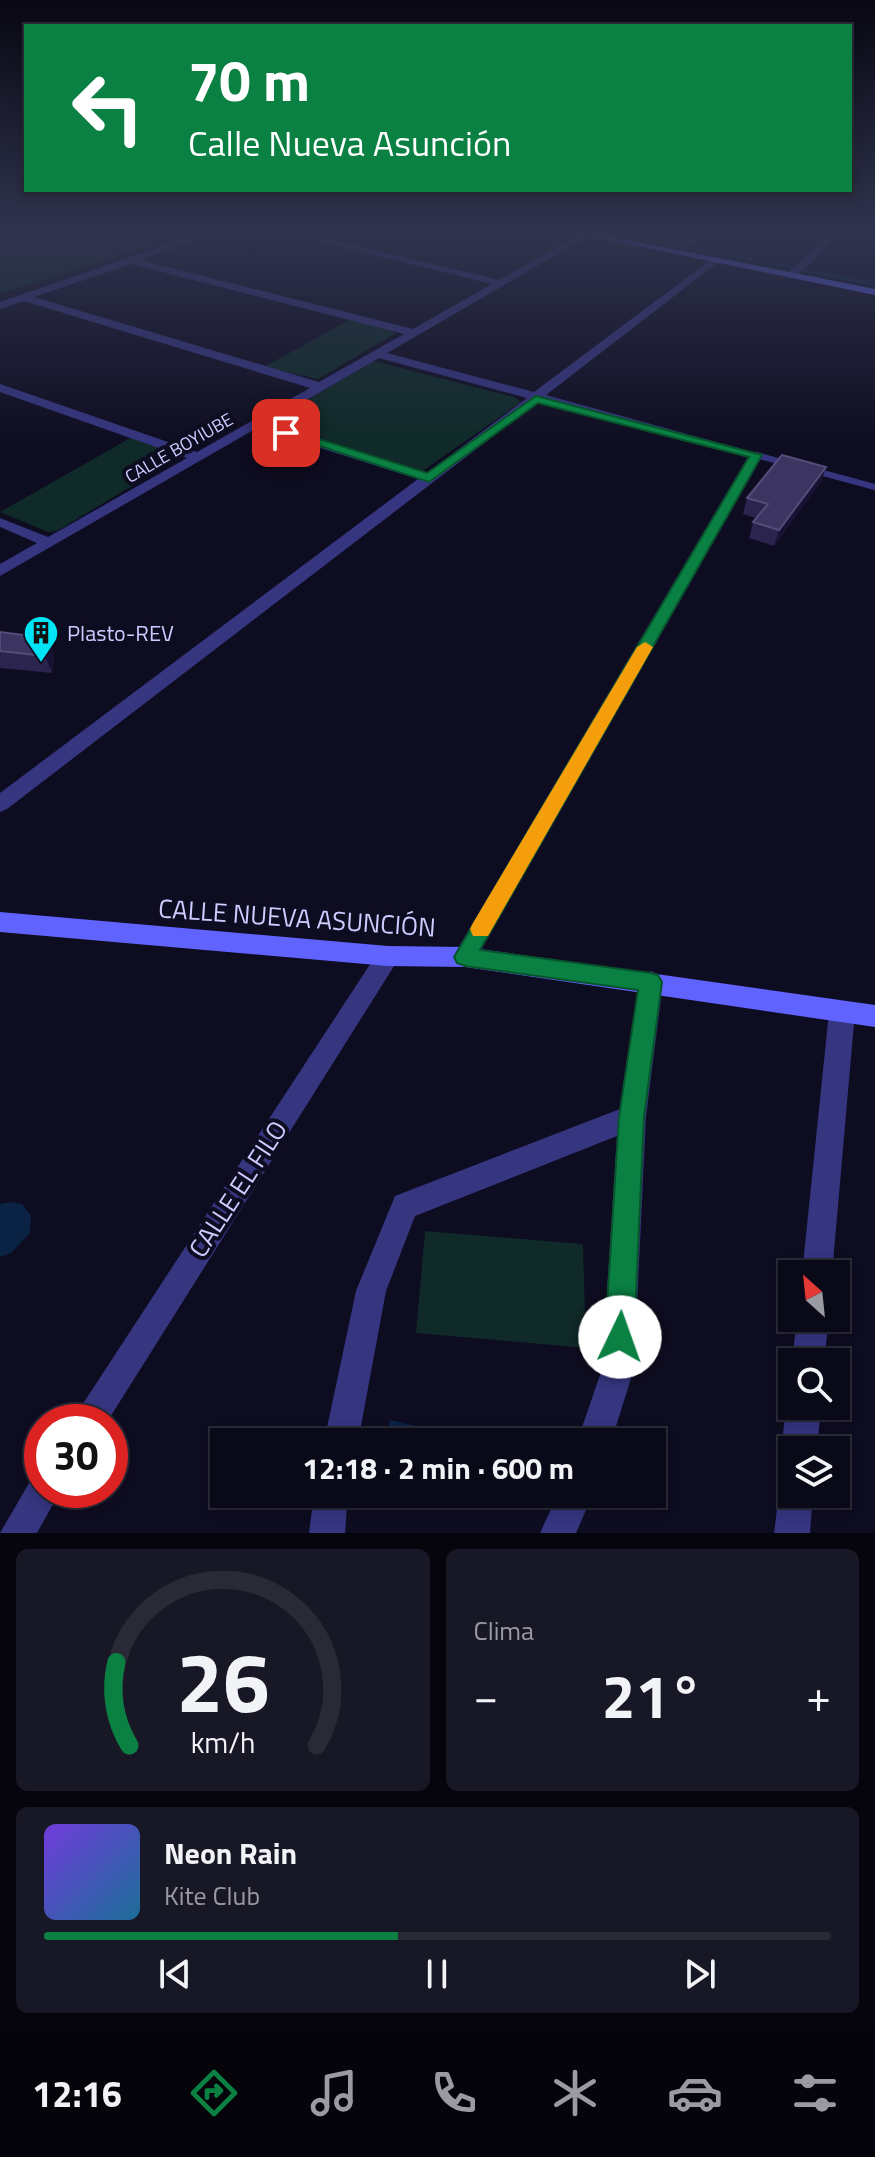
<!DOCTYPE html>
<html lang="es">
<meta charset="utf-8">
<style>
body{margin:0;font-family:"Titillium Web",sans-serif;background:#181725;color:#f1f3f6;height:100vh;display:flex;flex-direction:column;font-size:30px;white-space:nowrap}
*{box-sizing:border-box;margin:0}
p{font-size:26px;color:#999aa2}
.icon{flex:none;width:44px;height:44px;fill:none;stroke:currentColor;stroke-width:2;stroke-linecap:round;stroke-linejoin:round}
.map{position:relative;height:1533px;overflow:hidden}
.drawer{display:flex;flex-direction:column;gap:16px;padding:16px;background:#06050d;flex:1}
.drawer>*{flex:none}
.guide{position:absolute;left:24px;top:24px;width:828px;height:168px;border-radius:0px;box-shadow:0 4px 12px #0003,0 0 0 2px #2a2a37;background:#0b8043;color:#fff;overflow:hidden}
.needle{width:52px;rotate:333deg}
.buttons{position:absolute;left:778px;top:1260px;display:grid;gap:16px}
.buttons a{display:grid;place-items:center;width:72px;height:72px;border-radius:0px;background:#0a0918;box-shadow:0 4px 12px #0003,0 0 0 2px #2a2a37;font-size:40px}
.speed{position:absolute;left:24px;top:1404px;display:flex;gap:16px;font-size:40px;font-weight:700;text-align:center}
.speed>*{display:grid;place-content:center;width:104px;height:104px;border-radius:50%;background:#0a0918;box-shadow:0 4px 12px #0003,0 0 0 2px #2a2a37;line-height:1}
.speed .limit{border:12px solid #d22;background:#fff;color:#111}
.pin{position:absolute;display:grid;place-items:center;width:68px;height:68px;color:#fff;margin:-34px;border-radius:16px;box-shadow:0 4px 12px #0006}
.me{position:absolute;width:88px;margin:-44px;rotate:3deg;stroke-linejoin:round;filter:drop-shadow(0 0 6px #0008)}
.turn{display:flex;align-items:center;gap:28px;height:168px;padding:0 32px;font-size:36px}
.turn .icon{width:104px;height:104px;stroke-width:2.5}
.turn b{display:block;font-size:56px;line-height:68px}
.big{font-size:60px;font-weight:700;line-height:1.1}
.drawer .card{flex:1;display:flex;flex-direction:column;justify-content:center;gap:12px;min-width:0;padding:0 28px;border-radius:12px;background:#181725}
.drawer .dial{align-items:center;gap:0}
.dial svg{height:208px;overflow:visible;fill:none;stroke:#2a2a37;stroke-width:7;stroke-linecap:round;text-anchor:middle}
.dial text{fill:#f1f3f6;stroke:none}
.song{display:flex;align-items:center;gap:24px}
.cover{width:96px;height:96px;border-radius:12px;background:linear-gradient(135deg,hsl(260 70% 55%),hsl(200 70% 35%))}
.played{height:8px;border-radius:4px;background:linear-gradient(90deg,#0b8043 45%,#2a2a37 45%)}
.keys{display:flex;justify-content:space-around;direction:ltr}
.heat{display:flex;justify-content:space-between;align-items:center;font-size:44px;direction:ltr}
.drawer .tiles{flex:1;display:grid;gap:16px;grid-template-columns:1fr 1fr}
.card:last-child{grid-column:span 2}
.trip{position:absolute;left:210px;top:1428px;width:456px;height:80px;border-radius:0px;background:#0a0918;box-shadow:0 4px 12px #0003,0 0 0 2px #2a2a37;font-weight:700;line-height:80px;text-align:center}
.menu{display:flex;height:128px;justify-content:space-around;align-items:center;background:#04040a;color:#999aa2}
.menu .icon{width:56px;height:56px}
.menu .on{color:#0b8043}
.menu b{font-size:36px;color:#f1f3f6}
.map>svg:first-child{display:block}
</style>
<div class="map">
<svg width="875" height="1533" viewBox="0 0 875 1533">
<rect width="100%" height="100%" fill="#0e0c20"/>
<path fill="#0f2a28" d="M0 231H193L0 294Z
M353 318 396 333 318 379 264 367Z
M373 361 514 397 521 402 424 470 415 471 271 422Z
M132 437 177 453 180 457 57 531 48 532 0 512Z
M425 1231 583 1244 586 1348 416 1333Z"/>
<path fill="#0a2345" d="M11 1202 22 1204 31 1215 30 1233 11 1253 0 1257V1204Z
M390 1420 488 1442H386Z"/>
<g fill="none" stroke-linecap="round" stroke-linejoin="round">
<path stroke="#0a2345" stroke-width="4" d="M605 231 875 284"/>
<path stroke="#353580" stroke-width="6" d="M756 455 789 464
M812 470 875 487"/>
<path fill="#353580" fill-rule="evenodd" d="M205 231H219L140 260 413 329 492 284 278 231H296L499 280 581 233H587V237L387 353 534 392 713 258 721 260 546 395 763 455 473 964 465 967 457 964 453 957 457 950 748 457 539 401 7 809 0 812V793L418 479 257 428 0 576V564L37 543 0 527V518L48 537 187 458 0 392V384L197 452 310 388 24 301 0 309V302ZM131 264 404 334 319 382 34 297ZM379 358 527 398 427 473 267 423Z
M698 231H709L692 244H686V240Z
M832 231H842L795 278H787V274Z
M388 946 396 949 400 956 396 963 107 1422H71L380 949Z
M651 971 660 975 663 982 646 1117 634 1369 611 1442H577L602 1369 617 1136 415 1216 386 1291 358 1442H324L356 1291 395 1196 620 1109 639 982 642 975Z
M842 1001 851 1004 855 1012 832 1274H802L829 1012 833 1004Z
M797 1318H829L824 1362H792Z
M792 1395V1406H821L817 1450H792V1464C776 1451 785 1412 792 1395Z
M42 1473V1490H61L37 1533H0L32 1478Z
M792 1478V1494H813L810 1533H774L779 1494 784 1482Z
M314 1494H348L345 1533H309Z
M558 1494H593L576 1533H540Z"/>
<path fill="#6163ff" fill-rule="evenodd" d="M563 231H583L875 289V295Z
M0 912 388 946 465 947 875 1005V1027L465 967 388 966 0 932Z"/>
</g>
<path fill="#2a244e" d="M826 467 821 482 774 546 749 538 753 522 756 518 743 514 747 498Z
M0 632 54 656 52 673 0 668Z"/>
<path fill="#181334" d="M826 467 821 482 774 546 779 530Z
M48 638 54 656 52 673 45 656Z"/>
<path fill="#3c3561" stroke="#534d7a" stroke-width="2" d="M782 455 826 467 779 530 753 522 768 504 747 498Z
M0 632 48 638 45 656 0 651Z"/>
<linearGradient id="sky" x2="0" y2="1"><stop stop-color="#080712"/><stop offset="0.52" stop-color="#30344e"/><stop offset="1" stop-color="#30344e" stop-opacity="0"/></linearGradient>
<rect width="875" height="446" fill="url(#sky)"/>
<path fill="#0b8043" stroke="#07532c" stroke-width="2" d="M536 396 762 455 480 950 651 973 658 975 662 982 644 1117 634 1337 630 1347 620 1352 610 1347 605 1337 619 1117 638 990 465 966 457 963 454 957 749 457 538 403 429 482 280 433 290 430 427 473Z"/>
<path fill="#f59e0b" d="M645 642 653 647 488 936H473L470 929 473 923 637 647Z"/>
<defs>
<symbol id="building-pin" viewBox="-11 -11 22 30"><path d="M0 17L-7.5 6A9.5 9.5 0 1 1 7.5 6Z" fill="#00e5f5" stroke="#0e0c20"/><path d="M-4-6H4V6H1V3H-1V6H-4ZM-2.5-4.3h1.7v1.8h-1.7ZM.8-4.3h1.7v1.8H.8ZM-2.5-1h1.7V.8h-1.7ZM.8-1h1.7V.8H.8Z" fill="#111"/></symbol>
</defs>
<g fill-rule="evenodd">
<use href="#building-pin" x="21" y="613" width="40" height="54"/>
</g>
<g text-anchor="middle" stroke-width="8" stroke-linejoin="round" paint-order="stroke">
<g font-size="18" fill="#cfcaff" stroke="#0e0c20">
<text transform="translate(179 448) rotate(-30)" y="6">CALLE BOYIUBE</text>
</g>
<g font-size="22" fill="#cfcaff" stroke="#0e0c20" text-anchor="start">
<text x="67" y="641">Plasto-REV</text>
</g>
<g font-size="26" fill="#cfcaff" stroke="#0e0c20">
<text transform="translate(297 918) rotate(4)" y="9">CALLE NUEVA ASUNCIÓN</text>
<text transform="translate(238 1189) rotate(-57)" y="9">CALLE EL FILO</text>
</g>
</g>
</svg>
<div class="buttons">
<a><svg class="needle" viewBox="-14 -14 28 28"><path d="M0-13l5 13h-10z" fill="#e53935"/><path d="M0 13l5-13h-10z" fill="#999aa2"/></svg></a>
<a><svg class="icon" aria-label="search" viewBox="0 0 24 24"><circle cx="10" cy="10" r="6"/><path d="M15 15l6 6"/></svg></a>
<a><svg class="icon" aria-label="layers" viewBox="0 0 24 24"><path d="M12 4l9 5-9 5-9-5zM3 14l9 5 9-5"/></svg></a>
</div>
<div class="speed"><div class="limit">30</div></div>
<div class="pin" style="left:286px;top:433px;background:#d93025"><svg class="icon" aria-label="arrive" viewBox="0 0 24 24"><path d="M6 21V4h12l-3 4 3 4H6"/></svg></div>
<svg class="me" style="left:620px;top:1337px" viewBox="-20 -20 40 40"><circle r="19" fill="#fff"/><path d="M0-13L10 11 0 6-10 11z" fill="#0b8043"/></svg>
<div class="trip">12:18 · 2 min · 600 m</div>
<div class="guide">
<div class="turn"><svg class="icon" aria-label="left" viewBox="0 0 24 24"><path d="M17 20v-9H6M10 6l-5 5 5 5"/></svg><div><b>70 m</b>Calle Nueva Asunción</div></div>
</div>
</div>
<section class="drawer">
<div class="tiles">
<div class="card dial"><svg viewBox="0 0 100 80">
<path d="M14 69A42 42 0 1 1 86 69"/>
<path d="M14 69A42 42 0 0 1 9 37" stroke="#0b8043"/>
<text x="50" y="56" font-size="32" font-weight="700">26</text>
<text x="50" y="72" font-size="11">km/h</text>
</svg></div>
<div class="card"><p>Clima</p>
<div class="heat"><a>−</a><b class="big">21°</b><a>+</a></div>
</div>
<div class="card">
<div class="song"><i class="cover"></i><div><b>Neon Rain</b><p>Kite Club</p></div></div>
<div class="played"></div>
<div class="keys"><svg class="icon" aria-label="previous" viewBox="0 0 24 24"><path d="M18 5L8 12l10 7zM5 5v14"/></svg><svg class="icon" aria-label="pause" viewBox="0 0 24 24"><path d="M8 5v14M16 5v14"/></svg><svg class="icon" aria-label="next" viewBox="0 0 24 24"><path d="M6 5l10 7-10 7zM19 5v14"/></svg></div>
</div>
</div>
</section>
<nav class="menu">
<b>12:16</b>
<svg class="icon on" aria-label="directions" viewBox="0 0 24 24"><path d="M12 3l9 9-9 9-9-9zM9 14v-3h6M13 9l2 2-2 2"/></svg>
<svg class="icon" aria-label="music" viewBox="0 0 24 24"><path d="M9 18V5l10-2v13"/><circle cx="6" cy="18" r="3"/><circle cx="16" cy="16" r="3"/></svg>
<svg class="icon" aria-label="phone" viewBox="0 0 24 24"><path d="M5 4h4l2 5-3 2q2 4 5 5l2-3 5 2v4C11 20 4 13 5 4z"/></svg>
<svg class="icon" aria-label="climate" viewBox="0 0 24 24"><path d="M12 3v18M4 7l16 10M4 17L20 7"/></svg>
<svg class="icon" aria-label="car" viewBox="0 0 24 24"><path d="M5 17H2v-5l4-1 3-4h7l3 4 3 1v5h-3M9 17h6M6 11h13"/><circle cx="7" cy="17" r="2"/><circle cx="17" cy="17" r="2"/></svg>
<svg class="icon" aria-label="filters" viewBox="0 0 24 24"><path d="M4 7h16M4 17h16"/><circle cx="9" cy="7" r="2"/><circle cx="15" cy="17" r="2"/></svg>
</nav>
